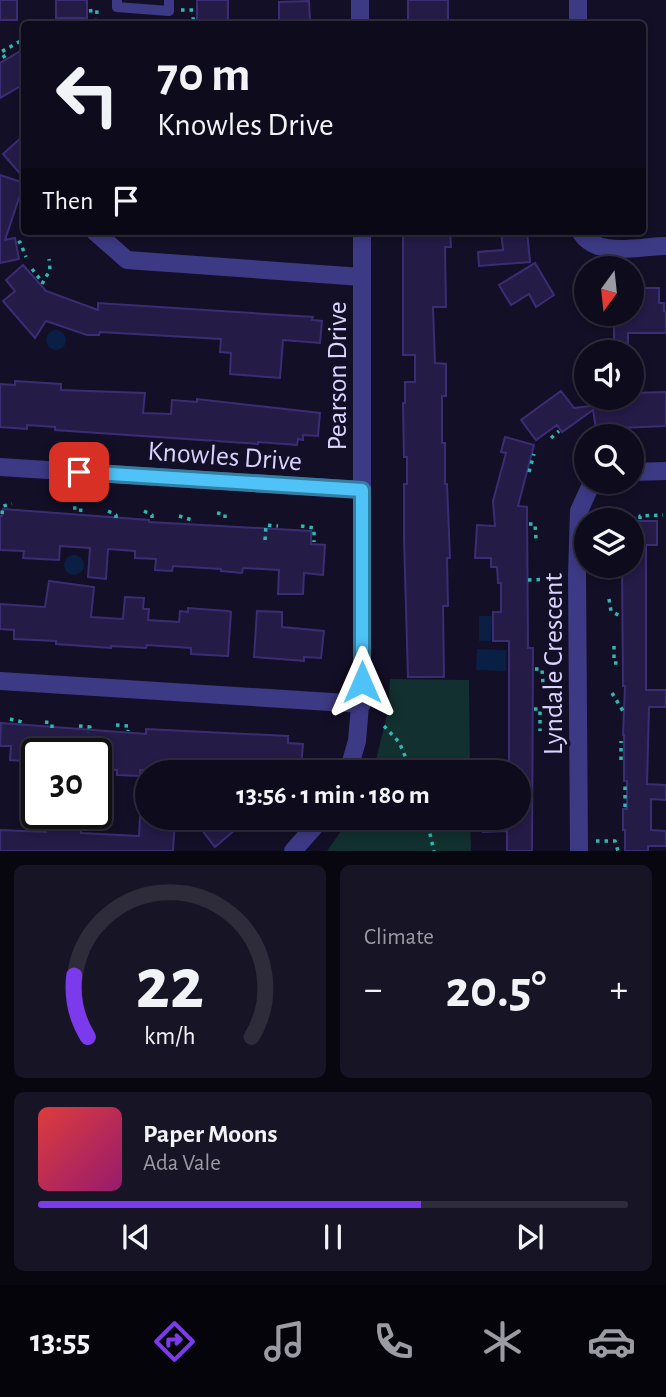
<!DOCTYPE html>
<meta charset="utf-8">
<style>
body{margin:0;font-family:"Alegreya Sans",sans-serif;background:#171425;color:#f1f3f6;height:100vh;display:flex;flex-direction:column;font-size:26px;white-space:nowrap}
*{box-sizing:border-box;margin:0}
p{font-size:23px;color:#9b9ba3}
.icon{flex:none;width:38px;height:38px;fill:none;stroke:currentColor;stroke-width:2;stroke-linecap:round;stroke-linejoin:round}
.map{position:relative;height:851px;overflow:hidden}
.drawer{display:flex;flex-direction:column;gap:14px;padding:14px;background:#08060f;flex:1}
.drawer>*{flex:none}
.hud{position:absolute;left:21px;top:21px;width:625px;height:214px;border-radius:7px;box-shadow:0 4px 10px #0003,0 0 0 2px #2e2b3b;background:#0e0b1c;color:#f1f3f6;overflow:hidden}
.needle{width:46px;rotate:195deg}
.tools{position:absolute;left:574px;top:256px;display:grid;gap:14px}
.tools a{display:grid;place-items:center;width:70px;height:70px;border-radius:50%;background:#0e0b1c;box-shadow:0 4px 10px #0003,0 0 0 2px #2e2b3b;font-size:35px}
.speed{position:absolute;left:21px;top:738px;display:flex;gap:14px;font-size:35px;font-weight:700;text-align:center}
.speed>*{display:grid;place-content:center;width:91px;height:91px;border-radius:50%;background:#0e0b1c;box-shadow:0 4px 10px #0003,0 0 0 2px #2e2b3b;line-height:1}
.speed .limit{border:4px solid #111;border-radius:10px;background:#fff;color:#111}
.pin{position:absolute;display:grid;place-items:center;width:60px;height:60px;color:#fff;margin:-30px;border-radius:14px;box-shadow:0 4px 10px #0006}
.me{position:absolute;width:77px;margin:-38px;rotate:0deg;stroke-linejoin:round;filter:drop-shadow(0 0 5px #0008)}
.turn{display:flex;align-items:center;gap:24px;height:147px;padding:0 21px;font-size:32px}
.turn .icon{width:91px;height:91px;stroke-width:2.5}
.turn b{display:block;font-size:49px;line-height:60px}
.then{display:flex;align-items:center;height:66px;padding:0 21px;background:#0003;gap:14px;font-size:26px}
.big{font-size:52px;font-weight:700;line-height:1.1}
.drawer .widget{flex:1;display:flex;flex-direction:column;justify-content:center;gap:10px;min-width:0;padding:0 24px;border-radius:10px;background:#171425}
.drawer .dial{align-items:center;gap:0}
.dial svg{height:182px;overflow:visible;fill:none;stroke:#2e2b3b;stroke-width:7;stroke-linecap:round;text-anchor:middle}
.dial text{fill:#f1f3f6;stroke:none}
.song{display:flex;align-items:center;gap:21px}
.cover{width:84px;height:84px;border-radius:10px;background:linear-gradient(135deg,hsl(0 70% 55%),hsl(320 70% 35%))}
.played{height:7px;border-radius:4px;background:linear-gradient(90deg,#7c3aed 65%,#2e2b3b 65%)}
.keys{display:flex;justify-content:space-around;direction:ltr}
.heat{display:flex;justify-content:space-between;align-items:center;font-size:38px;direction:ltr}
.drawer .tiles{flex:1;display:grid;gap:14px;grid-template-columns:1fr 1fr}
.widget:last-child{grid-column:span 2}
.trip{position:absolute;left:135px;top:760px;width:396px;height:70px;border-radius:35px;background:#0e0b1c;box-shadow:0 4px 10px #0003,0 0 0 2px #2e2b3b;font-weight:700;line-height:70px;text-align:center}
.tabs{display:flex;height:112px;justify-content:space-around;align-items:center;background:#06040b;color:#9b9ba3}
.tabs .icon{width:49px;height:49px}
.tabs .selected{color:#7c3aed}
.tabs b{font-size:32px;color:#f1f3f6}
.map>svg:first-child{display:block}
</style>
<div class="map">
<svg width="666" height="851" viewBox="0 0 666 851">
<rect width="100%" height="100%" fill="#130f26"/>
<path fill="#12302f" d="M390 679 469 680 470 772H373L388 711Z
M351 817H470L471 851H327Z"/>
<path fill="#0a1f44" d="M46 340a10 10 0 1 1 20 0a10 10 0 1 1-20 0Z
M64 565a10 10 0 1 1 20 0a10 10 0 1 1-20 0Z
M479 616H492L491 641H479Z
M477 649 506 650V671L476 670Z"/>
<path fill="#241b47" stroke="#3b2d73" stroke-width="2" d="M0 0H17V20H0Z
M56 0H87V18H56Z
M197 0H228V24H197Z
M408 0H448V21L408 22Z
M309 1 310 20H307V24H279V2Z
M24 49V84L0 98V63Z
M24 135V178L3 154Z
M0 175 24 183 5 240 15 238 19 259 0 263Z
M403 231H450L451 247H445L446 307H433L435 363 446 364V396H442V443H445V484H447L450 558H447L448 606H443L444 677H408L404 539V484H407V457H404L403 403H405V382H415V355H403Z
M501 231H527L530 262 479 266 478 252 503 250Z
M535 263 554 295 536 307 529 294 511 305 499 285Z
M23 265 46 291 98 310V303L313 317 312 320 322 321 320 343 283 340 280 378 230 374 231 353 220 352 221 339 100 332 99 335H87L46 321 35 338 3 301 15 291 6 280Z
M635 288H659V303H664V311H666V333H628V346H614V313H635Z
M15 381 61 384V390L145 393 143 413 171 414 172 400 197 402V399L320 413 318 436 303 435V440L298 439 297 445 258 442V444L55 430V427L27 425V429L0 427V384L15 385Z
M561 391 574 408 632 401V393L666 392V426L596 429 593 410 562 432 557 425 536 440 521 420Z
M505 437 534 445 518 506 527 507 528 648H533L532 851H507V831L483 832V818L518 817V772H509V641H493V612H501V583H498L497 567H491V558H475L477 525 495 526 493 501 506 453 501 452Z
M3 509 149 520V522L311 531V544L325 545 323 575 304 573 303 594H278L279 570 243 568 242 573 221 571V569L173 566 172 571 155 570 156 559 135 558V551L108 549 106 579 88 577 90 548 60 546 59 560 23 558 24 551 0 550V516H2Z
M632 521H657V545H646V690H666V707H649L647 784 666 785V800L651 799V830L666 831V846H648V851H625V830H623V809H627V781H624V735H623L625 686H623L622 565H632Z
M49 581 94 587 91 617 123 619 125 597 144 598 143 609H149L148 620 179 622 180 611 188 612V608L228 611 231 612 228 656 191 654V648L147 645 146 648 111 646V648L56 644V641L14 639V630L0 629V604L45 607Z
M257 611 282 612V627L324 631 321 658 304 657V661L254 657Z
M1 723 146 734V729L288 736V743L303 744 301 769 221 762V772L140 770V776L117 775V770L96 769V754H37V766L21 764V761L10 760 11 746H0Z
M47 814 82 817 81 833 139 836 140 817H175L173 851H0V830L46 832Z
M192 817H250L215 847Z"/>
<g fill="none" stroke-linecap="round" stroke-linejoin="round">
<path stroke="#2fb8b0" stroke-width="3.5" stroke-dasharray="3.5 5" stroke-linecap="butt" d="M181 10H196
M89 11 97 10 96 24
M189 24 188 19H196
M5 58 1 52 24 39
M18 243 20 242 26 257
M32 269 43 283
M42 284 50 270 49 259
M551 438 559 431
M529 472 534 454
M73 508H81L80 516
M108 511 116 515V520
M144 511 152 515V521
M217 513 225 514V523
M2 514 3 506 12 504
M179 516 192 520 193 523
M640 519V516L663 515
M529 524H535L536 539
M301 526 314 528V542
M265 540 266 525 278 526
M528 580 553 579V587
M609 599 611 611 620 616
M614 646V663H620
M535 669H542L543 684
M612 693 623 711
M534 709H540V731
M10 719 26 723
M45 722 52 723V731
M116 725 129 726 128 731
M79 726 90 727 89 733
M384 726 399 742 412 772
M621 760V741
M625 807V786
M426 817 434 851
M596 841H615L618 851"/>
<path stroke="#3d3a85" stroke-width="10" d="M117 0V7L169 11V0"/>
<path stroke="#3d3a85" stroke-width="18" d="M360 0V24
M578 0V24
M94 231 127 260 362 277
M580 231C595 259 640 246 666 246
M0 467 362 490
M632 472 666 471
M0 681 362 704
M348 772 357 741 362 682V231
M293 851 323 817
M579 851 577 574 579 511 589 489 596 481"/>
</g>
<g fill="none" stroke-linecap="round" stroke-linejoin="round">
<defs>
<path id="route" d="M79 472 362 490V682"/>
</defs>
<use href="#route" stroke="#337fa1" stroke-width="18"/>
<use href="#route" stroke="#4fc3f7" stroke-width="12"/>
</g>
<g text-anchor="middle" stroke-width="7" stroke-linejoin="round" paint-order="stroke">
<g font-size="28" fill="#d9d4ff" stroke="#130f26">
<text transform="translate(336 376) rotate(-90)" y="10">Pearson Drive</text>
<text transform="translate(225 455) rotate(4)" y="10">Knowles Drive</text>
<text transform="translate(552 664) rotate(-90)" y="10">Lyndale Crescent</text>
</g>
</g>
</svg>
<div class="tools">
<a><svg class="needle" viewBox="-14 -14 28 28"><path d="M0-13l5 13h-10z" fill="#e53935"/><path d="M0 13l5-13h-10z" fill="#9b9ba3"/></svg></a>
<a><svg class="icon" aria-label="sound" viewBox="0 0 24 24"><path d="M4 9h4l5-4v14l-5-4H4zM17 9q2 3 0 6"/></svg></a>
<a><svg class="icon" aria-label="search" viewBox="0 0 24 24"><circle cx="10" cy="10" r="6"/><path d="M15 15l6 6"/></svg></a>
<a><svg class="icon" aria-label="layers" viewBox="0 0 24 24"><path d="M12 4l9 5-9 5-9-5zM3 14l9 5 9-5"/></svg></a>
</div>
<div class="speed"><div class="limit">30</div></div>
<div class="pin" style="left:79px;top:472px;background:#d93025"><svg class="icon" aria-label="arrive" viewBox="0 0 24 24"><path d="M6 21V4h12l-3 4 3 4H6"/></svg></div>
<svg class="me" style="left:362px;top:682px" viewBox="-20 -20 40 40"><path d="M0-17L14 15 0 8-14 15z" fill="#4fc3f7" stroke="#fff" stroke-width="4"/></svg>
<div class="trip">13:56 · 1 min · 180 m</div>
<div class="hud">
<div class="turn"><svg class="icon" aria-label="left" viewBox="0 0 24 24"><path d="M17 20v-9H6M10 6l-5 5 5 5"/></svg><div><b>70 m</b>Knowles Drive</div></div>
<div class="then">Then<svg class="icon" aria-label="arrive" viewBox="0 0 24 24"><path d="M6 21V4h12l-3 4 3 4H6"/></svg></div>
</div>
</div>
<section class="drawer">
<div class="tiles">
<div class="widget dial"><svg viewBox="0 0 100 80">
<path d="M14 69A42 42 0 1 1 86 69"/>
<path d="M14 69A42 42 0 0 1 8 42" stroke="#7c3aed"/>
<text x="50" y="56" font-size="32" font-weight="700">22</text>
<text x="50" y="72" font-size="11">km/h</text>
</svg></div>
<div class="widget"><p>Climate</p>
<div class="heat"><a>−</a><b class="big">20.5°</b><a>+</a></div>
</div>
<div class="widget">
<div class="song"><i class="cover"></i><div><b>Paper Moons</b><p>Ada Vale</p></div></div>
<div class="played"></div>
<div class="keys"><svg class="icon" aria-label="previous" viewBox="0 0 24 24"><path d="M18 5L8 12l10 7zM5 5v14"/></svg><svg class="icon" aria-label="pause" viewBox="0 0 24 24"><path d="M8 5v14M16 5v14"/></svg><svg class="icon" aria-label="next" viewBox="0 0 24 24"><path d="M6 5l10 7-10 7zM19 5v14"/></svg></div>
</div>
</div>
</section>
<nav class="tabs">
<b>13:55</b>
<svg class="icon selected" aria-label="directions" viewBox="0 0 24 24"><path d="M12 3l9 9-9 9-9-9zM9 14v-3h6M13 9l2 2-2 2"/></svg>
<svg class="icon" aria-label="music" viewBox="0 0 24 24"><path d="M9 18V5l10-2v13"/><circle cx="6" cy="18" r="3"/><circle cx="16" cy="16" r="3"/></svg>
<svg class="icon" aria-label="phone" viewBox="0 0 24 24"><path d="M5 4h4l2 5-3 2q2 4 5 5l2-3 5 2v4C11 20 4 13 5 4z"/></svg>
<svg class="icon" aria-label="climate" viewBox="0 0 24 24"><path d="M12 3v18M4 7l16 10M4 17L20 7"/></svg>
<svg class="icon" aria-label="car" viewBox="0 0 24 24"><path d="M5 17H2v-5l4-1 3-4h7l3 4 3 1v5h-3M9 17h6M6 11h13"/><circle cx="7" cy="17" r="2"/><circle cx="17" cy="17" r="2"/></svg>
</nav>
